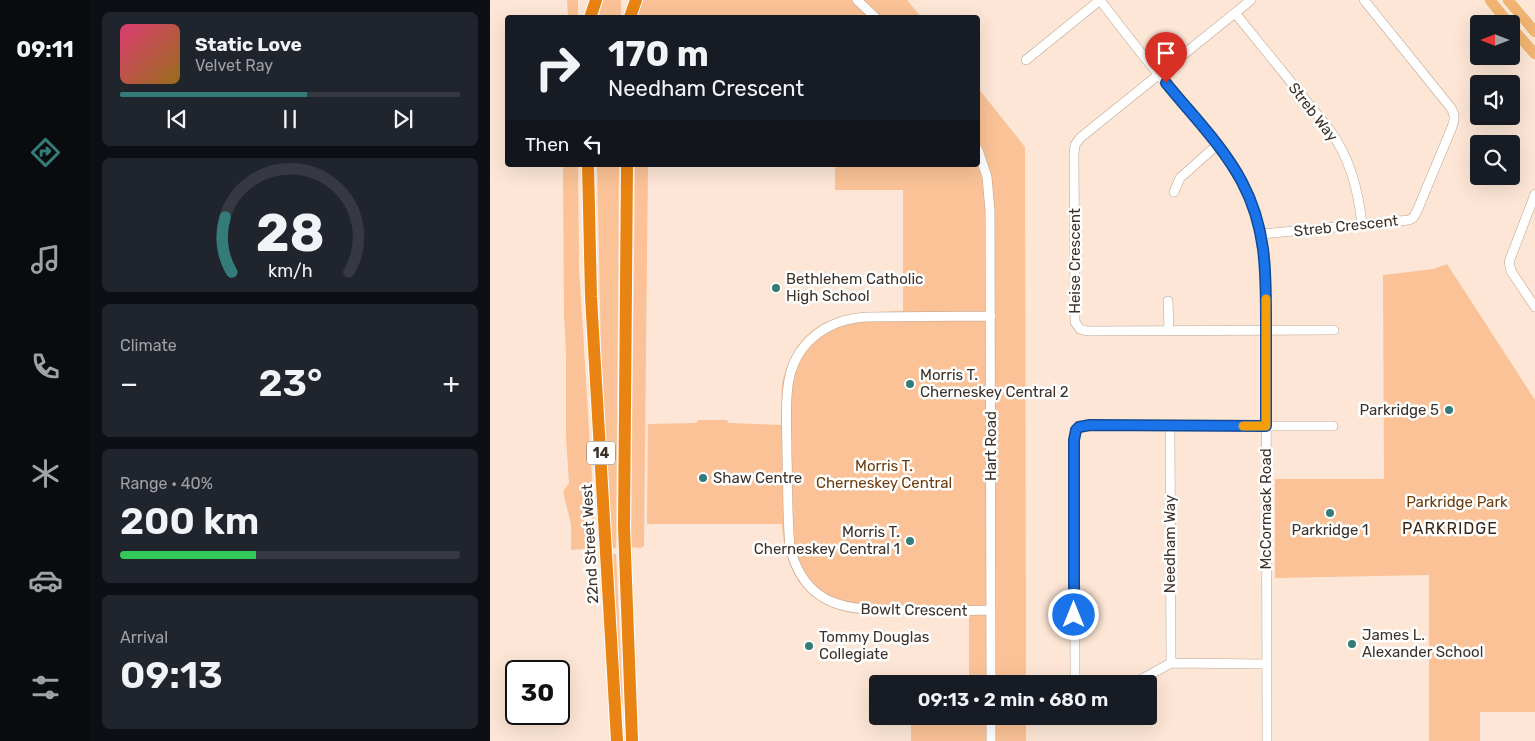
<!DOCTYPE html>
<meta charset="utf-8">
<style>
body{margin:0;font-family:Rubik,sans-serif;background:#20242c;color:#f1f3f6;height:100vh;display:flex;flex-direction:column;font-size:19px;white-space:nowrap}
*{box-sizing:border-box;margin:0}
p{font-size:16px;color:#9ea1a6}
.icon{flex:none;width:28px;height:28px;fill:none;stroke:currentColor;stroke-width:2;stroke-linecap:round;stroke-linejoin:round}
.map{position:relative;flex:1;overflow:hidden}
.sheet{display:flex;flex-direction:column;gap:12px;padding:12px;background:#0d0f14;width:400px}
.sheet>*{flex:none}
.hud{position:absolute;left:15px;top:15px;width:475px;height:152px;border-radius:5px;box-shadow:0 5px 20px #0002;background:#171b24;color:#f1f3f6;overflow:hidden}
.needle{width:32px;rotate:270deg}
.fabs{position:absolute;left:980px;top:15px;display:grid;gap:10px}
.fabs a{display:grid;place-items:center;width:50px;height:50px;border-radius:5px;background:#171b24;box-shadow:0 5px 20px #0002;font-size:25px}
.speed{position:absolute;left:15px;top:660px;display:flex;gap:10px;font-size:25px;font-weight:700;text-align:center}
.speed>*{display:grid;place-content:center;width:65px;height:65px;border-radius:50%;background:#171b24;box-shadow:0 5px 20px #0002;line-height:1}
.speed .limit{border:2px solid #111;border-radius:8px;background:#fff;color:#111}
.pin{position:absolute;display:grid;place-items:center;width:42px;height:42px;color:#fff;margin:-51px -21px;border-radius:50% 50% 50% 0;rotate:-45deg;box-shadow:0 0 5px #0007}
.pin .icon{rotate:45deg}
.me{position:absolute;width:55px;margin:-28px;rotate:0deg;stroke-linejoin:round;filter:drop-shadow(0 0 4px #0008)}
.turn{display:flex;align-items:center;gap:18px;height:105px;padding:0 20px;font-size:22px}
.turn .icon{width:65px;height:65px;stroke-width:2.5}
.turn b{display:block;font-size:35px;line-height:42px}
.then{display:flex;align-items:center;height:48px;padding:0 20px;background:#0003;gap:10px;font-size:19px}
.big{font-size:38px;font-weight:600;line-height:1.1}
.sheet .widget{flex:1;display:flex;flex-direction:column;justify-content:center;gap:8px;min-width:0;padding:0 18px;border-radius:8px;background:#20242c}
.sheet .dial{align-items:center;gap:0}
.dial svg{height:130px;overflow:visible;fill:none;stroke:#363941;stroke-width:7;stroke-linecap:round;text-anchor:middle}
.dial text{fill:#f1f3f6;stroke:none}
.song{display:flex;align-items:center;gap:15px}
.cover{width:60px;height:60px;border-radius:8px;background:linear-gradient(135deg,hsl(340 70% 55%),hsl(40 70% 35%))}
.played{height:5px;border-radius:2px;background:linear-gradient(90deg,#347c79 55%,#363941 55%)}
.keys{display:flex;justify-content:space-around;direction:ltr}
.heat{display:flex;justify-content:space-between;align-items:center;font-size:28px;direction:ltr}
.charge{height:8px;border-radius:4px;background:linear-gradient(90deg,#34c759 40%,#363941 0)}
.trip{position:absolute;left:379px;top:675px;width:288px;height:50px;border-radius:5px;background:#171b24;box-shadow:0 5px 20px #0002;font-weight:600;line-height:50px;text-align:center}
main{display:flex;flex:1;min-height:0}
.menu{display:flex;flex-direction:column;width:90px;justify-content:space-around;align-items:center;background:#090b0e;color:#9ea1a6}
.menu .icon{width:35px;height:35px}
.menu .selected{color:#347c79}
.menu b{font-size:22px;color:#f1f3f6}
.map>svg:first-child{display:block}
</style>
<main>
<nav class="menu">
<b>09:11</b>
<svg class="icon selected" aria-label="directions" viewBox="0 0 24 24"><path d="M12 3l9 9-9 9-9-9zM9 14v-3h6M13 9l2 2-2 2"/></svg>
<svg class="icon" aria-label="music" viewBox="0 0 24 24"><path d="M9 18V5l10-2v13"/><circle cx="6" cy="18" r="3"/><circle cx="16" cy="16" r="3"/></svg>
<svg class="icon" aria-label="phone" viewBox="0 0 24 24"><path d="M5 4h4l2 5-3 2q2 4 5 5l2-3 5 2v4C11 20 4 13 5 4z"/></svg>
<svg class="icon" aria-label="climate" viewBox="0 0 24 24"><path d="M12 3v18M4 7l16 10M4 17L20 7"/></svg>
<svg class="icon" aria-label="car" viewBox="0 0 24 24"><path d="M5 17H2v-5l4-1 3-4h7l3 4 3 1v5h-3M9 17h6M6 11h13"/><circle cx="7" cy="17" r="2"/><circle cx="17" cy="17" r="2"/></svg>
<svg class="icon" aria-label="filters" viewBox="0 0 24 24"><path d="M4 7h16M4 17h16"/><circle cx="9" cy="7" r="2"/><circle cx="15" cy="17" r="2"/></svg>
</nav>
<section class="sheet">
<div class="widget">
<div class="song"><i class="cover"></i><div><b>Static Love</b><p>Velvet Ray</p></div></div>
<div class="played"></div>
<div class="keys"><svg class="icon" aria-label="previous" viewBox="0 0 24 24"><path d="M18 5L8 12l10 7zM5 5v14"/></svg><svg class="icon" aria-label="pause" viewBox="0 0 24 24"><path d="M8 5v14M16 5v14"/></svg><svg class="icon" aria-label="next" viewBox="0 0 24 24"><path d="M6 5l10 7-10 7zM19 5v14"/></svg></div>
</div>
<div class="widget dial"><svg viewBox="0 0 100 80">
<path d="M14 69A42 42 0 1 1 86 69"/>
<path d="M14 69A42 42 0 0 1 10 35" stroke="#347c79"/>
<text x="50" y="56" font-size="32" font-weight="700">28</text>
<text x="50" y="72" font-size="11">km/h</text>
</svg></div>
<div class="widget"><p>Climate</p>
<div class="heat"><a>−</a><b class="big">23°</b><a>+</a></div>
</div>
<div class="widget"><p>Range · 40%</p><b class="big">200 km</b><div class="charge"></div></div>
<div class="widget"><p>Arrival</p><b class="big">09:13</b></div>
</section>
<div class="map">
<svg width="1045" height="741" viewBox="0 0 1045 741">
<rect width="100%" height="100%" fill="#fde6d5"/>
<path fill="#fac296" d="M77 0H88V17H78Z
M112 0H131V17L109 18Z
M151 0H417L431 17 148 18Z
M488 88 535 147 536 684H479V615C456 615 433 615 410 615 393 615 374 616 357 612 311 602 294 567 292 524H157L158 424 206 423 208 420H237L238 423 291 425C292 412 291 398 292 386 293 375 297 366 302 356 325 311 369 313 413 311V190H345V165H488Z
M73 165H88L89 268 105 526 99 513 97 515 101 529 104 548 81 550V524L73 492 79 483 76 437V354L74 315Z
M107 165H129L126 548H121L111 349Z
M145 165H158L154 546 150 548 141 547Z
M957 264 1045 400V712H990V741H939V575L785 578V479H894L893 275 944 269Z
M120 554H126L133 705 129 704Z
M421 716H536V741H421Z"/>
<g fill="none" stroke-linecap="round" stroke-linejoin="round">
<defs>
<path id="minor" d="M367 0 386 18
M610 0C629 25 649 51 669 75 723 140 773 185 776 276L777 741
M761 0 590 138 585 145 584 154 585 322 590 329 597 331 844 330
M745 13 839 129C860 158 868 189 872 224
M536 60 610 0
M488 150 497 177 500 211 501 684
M684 192 690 178 727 145
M1045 194 1019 262 1021 271 1045 307
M771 234 919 220 923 218 927 211 962 127C965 119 965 115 961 108L874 0
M678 301 679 330
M680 425 681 663
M501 610C474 611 447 610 421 610 365 610 316 613 300 547 297 516 298 485 297 455 297 432 295 408 298 386 303 344 336 319 377 317L501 316
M587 684 585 674 584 440C587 429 589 426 600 425L843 426
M643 684 681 663 776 664
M501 716V741"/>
<path id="major" d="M1000 0 1019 24
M1018 0 1045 32
M1021 27 1045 54"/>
<path id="highway" d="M140 17 146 0
M100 18 106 0
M98 165 101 297 127 741
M137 165 134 527 142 741"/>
</defs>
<use href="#minor" stroke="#bea38f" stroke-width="10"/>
<use href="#major" stroke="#fff" stroke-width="12"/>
<use href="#highway" stroke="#fff" stroke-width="14"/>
<use href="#minor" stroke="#fff" stroke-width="9"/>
<use href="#major" stroke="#f2b571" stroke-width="11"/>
<use href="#highway" stroke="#e98312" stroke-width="12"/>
</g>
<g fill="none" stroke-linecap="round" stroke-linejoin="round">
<defs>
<path id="route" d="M584 615V440L586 430 589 427 600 425 776 426C776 390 776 355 776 319 776 270 776 227 752 182 733 146 702 115 676 83"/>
</defs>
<use href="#route" stroke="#114b97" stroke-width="12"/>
<use href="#route" stroke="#1a73e8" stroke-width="9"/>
<path stroke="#f59e0b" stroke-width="9" d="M753 426H776V299"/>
</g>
<g fill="#347c79" stroke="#fff" stroke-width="2">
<circle cx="286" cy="288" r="5"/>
<circle cx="420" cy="384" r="5"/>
<circle cx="959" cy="410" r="5"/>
<circle cx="213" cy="478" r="5"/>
<circle cx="840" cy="513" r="5"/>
<circle cx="420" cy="541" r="5"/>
<circle cx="862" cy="644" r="5"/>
<circle cx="319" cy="646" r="5"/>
</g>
<g text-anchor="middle" stroke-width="5" stroke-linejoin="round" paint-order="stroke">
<rect fill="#fff" stroke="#77706a" stroke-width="1" x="97" y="441.5" width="28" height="23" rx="4"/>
<g font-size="14" font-weight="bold" fill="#3d322a">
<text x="111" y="458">14</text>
</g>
<g font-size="15" fill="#3d322a" stroke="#fff">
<text transform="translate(823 112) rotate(52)" y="5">Streb Way</text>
<text transform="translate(856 226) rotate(-6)" y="5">Streb Crescent</text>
<text transform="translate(585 261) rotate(-90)" y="5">Heise Crescent</text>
<text transform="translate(501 446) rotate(-90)" y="5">Hart Road</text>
<text transform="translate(776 509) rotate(-90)" y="5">McCormack Road</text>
<text transform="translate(100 544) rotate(-93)" y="5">22nd Street West</text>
<text transform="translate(680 544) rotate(-90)" y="5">Needham Way</text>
<text transform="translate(424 610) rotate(1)" y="5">Bowlt Crescent</text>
</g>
<g font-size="15" fill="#3d322a" stroke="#fff" text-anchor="start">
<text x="296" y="284">Bethlehem Catholic<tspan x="296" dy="17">High School</tspan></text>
<text x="430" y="380">Morris T.<tspan x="430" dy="17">Cherneskey Central 2</tspan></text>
<text x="949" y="415" text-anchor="end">Parkridge 5</text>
<text x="223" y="483">Shaw Centre</text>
<text x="840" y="535" text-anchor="middle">Parkridge 1</text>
<text x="410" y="537" text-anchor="end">Morris T.<tspan x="410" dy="17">Cherneskey Central 1</tspan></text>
<text x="872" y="640">James L.<tspan x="872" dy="17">Alexander School</tspan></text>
<text x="329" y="642">Tommy Douglas<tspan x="329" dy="17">Collegiate</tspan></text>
</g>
<g font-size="15" fill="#6e3d0e" stroke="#fff">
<text x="394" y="471">Morris T.<tspan x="394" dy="17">Cherneskey Central</tspan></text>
<text x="967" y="507">Parkridge Park</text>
</g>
<g font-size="16" letter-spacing="1" fill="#3b2616" stroke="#fff">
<text x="960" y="534">PARKRIDGE</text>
</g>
</g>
</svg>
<div class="fabs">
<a><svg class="needle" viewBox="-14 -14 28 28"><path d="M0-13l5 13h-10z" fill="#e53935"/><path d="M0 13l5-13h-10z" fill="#9ea1a6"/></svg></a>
<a><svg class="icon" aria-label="sound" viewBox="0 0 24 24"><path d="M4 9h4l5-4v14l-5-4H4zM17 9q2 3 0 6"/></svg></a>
<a><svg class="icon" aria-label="search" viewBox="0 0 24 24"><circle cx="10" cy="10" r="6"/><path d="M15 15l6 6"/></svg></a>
</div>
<div class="speed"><div class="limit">30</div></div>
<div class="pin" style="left:676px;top:83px;background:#d93025"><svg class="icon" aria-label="arrive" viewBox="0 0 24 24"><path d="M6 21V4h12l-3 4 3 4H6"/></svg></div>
<svg class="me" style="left:584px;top:615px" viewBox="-20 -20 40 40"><circle r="17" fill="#1a73e8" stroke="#fff" stroke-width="3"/><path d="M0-11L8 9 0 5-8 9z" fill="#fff"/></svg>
<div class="trip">09:13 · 2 min · 680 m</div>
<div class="hud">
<div class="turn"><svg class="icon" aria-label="right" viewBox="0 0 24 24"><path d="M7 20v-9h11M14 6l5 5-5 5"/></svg><div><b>170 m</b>Needham Crescent</div></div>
<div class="then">Then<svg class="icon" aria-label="left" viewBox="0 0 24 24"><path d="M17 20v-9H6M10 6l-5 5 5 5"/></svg></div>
</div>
</div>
</main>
